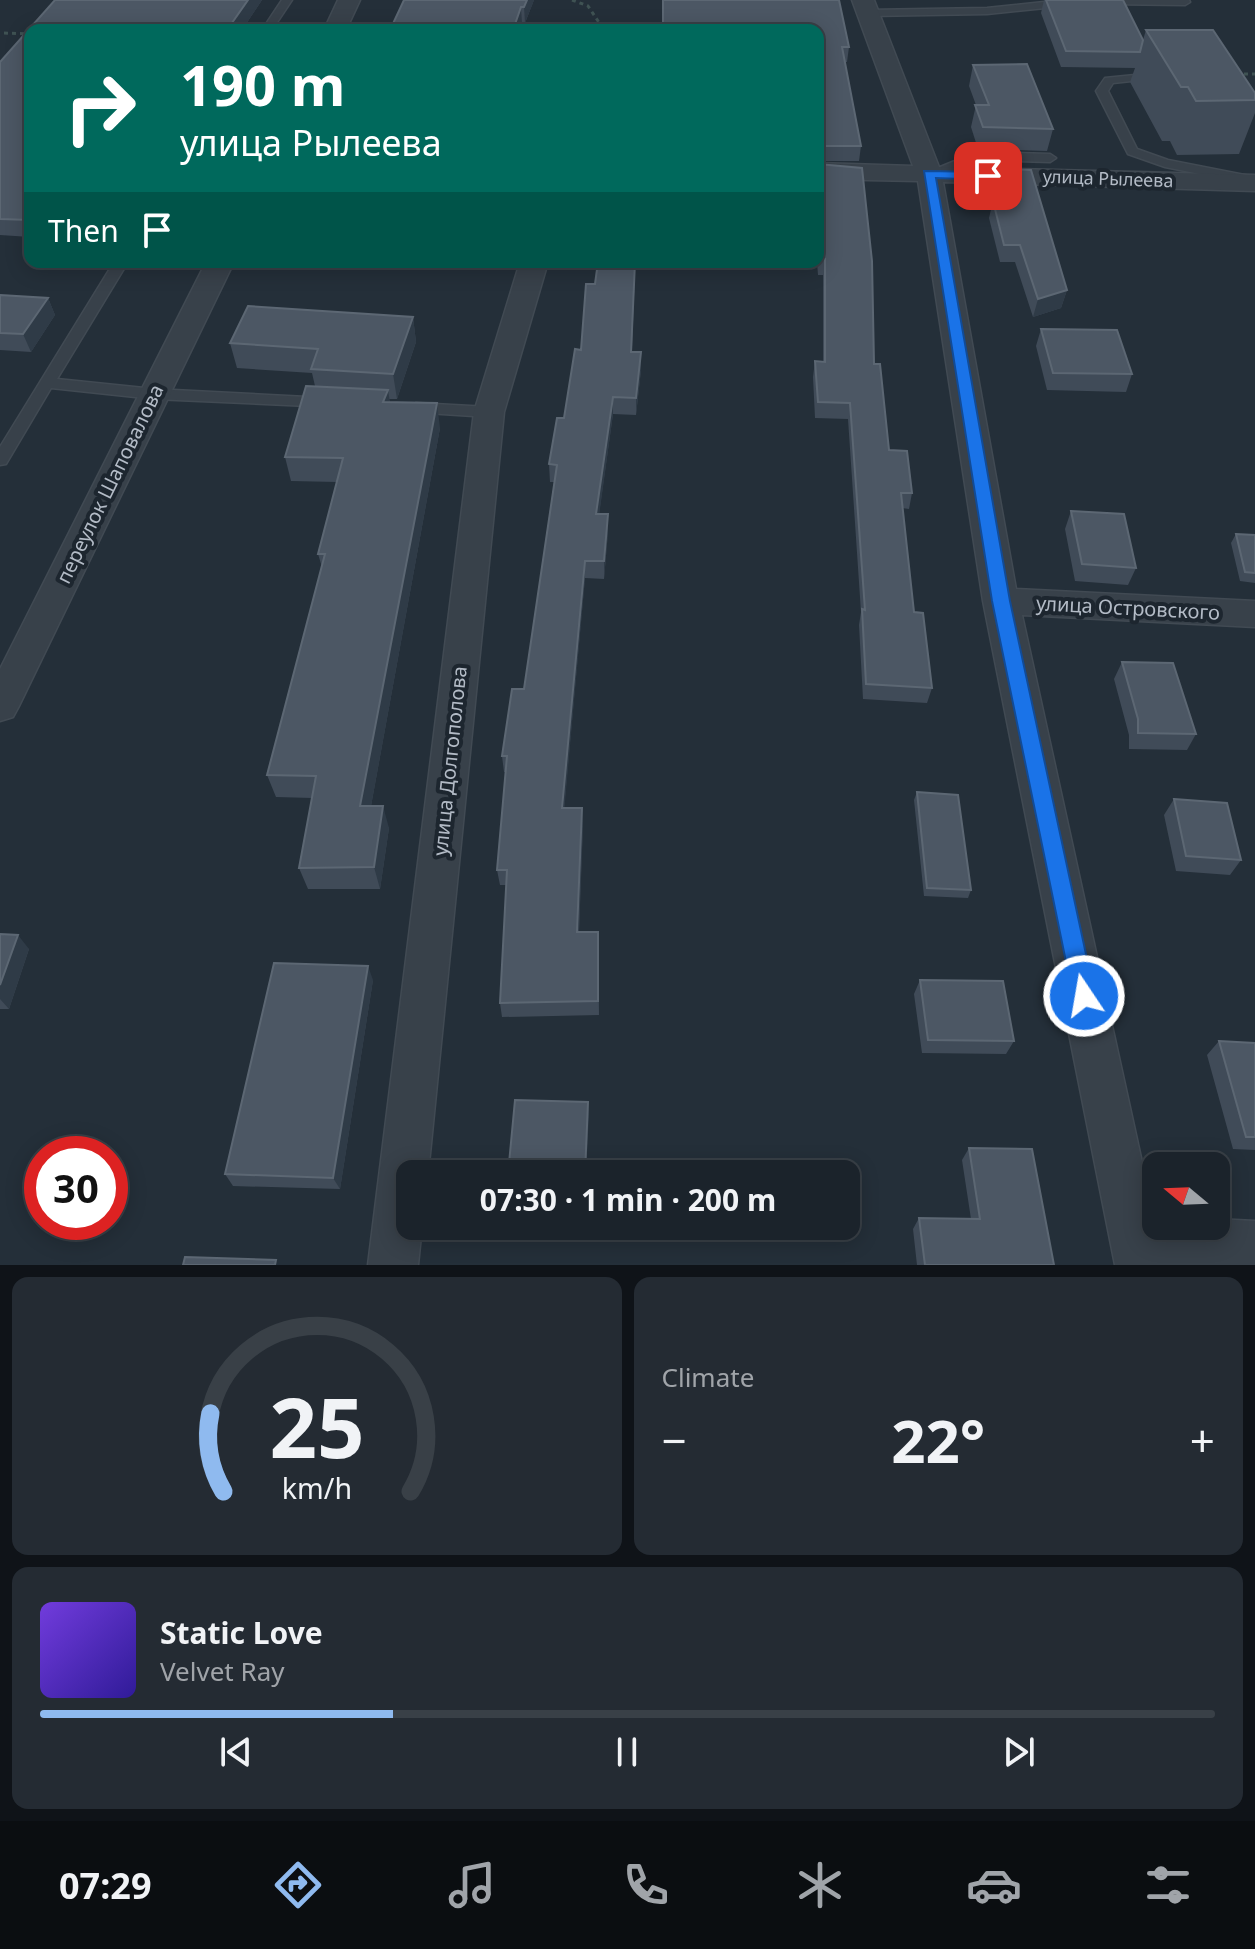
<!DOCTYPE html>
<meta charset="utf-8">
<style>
body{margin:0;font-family:"Noto Sans",sans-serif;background:#242b33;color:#f1f3f6;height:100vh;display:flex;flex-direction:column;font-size:30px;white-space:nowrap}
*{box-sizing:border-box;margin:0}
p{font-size:26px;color:#a0a4a9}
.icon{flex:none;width:44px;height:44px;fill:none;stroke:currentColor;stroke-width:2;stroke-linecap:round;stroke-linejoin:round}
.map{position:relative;height:1265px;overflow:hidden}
.sheet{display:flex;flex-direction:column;gap:12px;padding:12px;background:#0f1318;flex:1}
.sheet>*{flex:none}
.banner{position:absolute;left:24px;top:24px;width:800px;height:244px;border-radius:16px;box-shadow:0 4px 20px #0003,0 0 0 2px #394047;background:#00695c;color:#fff;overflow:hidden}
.needle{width:52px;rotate:289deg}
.fabs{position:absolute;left:1142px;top:1152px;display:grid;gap:16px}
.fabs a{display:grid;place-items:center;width:88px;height:88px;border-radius:16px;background:#1b232b;box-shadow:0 4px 20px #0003,0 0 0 2px #394047;font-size:40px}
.speed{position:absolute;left:24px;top:1136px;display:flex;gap:16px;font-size:40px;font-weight:700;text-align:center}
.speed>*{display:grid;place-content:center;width:104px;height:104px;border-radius:50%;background:#1b232b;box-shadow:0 4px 20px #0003,0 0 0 2px #394047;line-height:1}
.speed .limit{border:12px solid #d22;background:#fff;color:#111}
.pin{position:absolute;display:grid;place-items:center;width:68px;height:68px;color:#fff;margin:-34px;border-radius:16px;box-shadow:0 4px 12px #0006}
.me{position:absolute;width:88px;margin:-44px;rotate:348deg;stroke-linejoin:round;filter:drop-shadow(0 0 6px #0008)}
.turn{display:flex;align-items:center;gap:28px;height:168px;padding:0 24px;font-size:36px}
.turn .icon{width:104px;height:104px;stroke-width:2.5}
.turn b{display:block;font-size:56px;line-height:68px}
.then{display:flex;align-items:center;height:76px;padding:0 24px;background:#0003;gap:16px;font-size:30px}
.big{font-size:60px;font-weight:700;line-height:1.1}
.sheet .card{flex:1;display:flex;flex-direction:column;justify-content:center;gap:12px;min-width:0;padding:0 28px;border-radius:16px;background:#242b33}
.sheet .dial{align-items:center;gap:0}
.dial svg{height:208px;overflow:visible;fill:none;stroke:#394047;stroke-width:7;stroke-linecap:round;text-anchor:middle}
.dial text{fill:#f1f3f6;stroke:none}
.song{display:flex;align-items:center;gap:24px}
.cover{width:96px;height:96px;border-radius:12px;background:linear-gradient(135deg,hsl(260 70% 55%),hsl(250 70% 35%))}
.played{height:8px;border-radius:4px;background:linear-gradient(90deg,#8fbaef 30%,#394047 30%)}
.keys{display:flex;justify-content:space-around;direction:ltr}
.heat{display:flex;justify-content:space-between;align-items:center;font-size:44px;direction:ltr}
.sheet .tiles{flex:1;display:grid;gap:12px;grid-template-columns:1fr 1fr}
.card:last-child{grid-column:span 2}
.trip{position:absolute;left:396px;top:1160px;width:464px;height:80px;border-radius:16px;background:#1b232b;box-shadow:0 4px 20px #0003,0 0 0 2px #394047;font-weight:700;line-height:80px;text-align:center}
.tab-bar{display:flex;height:128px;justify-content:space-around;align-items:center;background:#0b0e11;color:#a0a4a9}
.tab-bar .icon{width:56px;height:56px}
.tab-bar .current{color:#8fbaef}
.tab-bar b{font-size:36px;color:#f1f3f6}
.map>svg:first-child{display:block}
</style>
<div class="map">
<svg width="1255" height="1265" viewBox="0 0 1255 1265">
<rect width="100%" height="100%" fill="#242f39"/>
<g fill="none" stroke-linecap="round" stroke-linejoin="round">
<defs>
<path id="lane" d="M282 0H292L272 30H262Z
M1063 0 1070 3 1065 6 987 14 868 16 863 13 868 10 987 8Z
M1097 0H1189L1190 2 1185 5 1102 4Z
M1155 73 1161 76 1159 78 1113 83 1108 91 1137 149 1168 160 1255 177V185L1165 167 1128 154 1096 91 1105 78Z
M977 152 1050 154 1056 158 1050 162 978 160 933 177 923 174Z
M114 262H128L57 379 154 389 326 398 334 403 331 407 154 399 51 388 6 464 0 465V447Z
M416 403 489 407 497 412 489 417 411 412 408 408Z"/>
<path id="street" d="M338 0H360L346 30H324Z
M852 0H874L939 167 1255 175V191L943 182 1016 589 1255 601V627L1022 615 1156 1226H1216V1219L1255 1221V1265H1115L983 601 918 181 818 179V163L913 166Z
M206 262H234L19 706 13 717 0 721V669Z
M520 262H548L504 412 428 1174H410V1226H422L418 1265H368L474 412Z"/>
</defs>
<use href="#lane" stroke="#414a53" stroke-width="3"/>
<use href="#street" stroke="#414a53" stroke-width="3"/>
<path stroke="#3f5253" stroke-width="3" stroke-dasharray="4 4" stroke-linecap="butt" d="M572 0 588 6 604 30
M4 33 30 34
M1236 74H1255"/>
<use href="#lane" fill="#38414a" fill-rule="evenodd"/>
<use href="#street" fill="#38414a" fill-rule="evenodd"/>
</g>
<path fill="#404b58" d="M55 0H262L242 30H30V237L0 235V62Z
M404 0H534L525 23Z
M1044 0H1123L1143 40 1146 30 1255 93V113L1239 154 1177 155 1170 141H1162L1130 82 1135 68 1061 67 1041 13Z
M818 30 849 47 847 62H845L861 146 859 161H818Z
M973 65 1053 129 1047 151 978 149 971 127 976 105 969 86Z
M818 164 874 364 889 450 912 493 909 509 902 508 914 612 932 688 927 703 863 699 859 625 861 612 848 419 815 418 813 377 815 361 823 362V275H818L817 262Z
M994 169 1067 290 1061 308 1033 317 1015 262H1000L989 218 993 201H995L990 186Z
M598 262H650L649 268H635L632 352 641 370 636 415 613 414 599 514 608 532 604 579 585 578 564 808 583 824 579 932H598L599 1015 502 1017 500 1003 506 885H500L497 870 506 772H504L502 756 524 689 554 482H550L549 464 564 418 581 350 595 284Z
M0 295 48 298 55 315 31 352 0 350Z
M413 317 416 342 397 399H389L390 402 440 428 371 806 389 828 380 889H308L299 868 312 798 276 797 267 775 322 567 318 554 337 482 291 481 285 457 315 386 312 373 237 368 230 343Z
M1041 329 1132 374 1126 392 1047 390 1036 346Z
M1071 511 1136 568 1128 585 1075 581 1065 529Z
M1236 534 1255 535V583L1240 581 1231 543Z
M1122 662 1196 734 1187 750 1129 749V735L1114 679Z
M917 792 971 890 968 898 924 896 914 800Z
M1174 799 1241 860 1230 875 1176 871 1164 815Z
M0 934 29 949 9 1009H0Z
M373 980 340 1189 233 1186 225 1174Z
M920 980 1014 1041 1006 1054 922 1053 914 994Z
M1219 1041 1255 1043V1150L1233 1149 1207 1055Z
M969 1148 1054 1265H917L913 1229 919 1218 971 1219 962 1160Z"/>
<path fill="#2f3b47" d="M248 0H262L242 30H227Z
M527 0H534L525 23 524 7Z
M521 7 522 23 520 30H513Z
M1067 290 1061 308 1033 317 1038 299Z
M48 298 55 315 31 352 23 334Z
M413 317 416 342 397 399 393 374Z
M641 352V370L636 415V398Z
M388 390 392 415 383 402Z
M613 397V414L597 531 596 514Z
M437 403 440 428 367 828 360 806Z
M608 514V532L604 579V561Z
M585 561V578L563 824 562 808Z
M383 806 389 828 380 889 374 867Z
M582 808 583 824 578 947 577 932Z
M18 935 29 949 9 1009 0 999V985Z
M368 966 373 980 340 1189 333 1178Z
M588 1102 589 1115 586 1174H585Z"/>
<path fill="#4c5764" stroke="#5c6773" stroke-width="2" d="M55 0H248L227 30H30V220L0 219V62Z
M404 0H527L524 7H521L513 30H390Z
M663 0H839L849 47H842L861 146H818V30H663Z
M1046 0H1123L1143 40 1140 52 1066 51Z
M1146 30H1213L1255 93V100L1196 101 1188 87H1181Z
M1027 64 1053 129 983 127 975 105H989L973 65Z
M818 164 862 168 872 261 874 364H880L889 450 907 451 912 493H901L914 612 923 613 932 688 866 684 862 609 865 610 850 403 818 402 815 361 825 362V259H820L818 231Z
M994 169 1031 170 1067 290 1038 299 1020 245H1004L993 201H1005Z
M598 262H635L631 352H641L636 398 613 397 596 514H608L604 561H585L562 808H582L577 932H598V1001L500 1003 507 870H497L507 756H502L512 689H524L557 465 549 464 557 418H564L575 349 581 350 586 284H595Z
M0 295 48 298 23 334 0 333Z
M248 306 413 317 393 374 311 369 318 349 230 343Z
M1041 329 1117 330 1132 374 1053 373Z
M306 386 388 390 383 402 437 403 360 806H383L374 867 299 868 316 776 267 775 325 554H318L343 458 285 457Z
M1071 511 1124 514 1136 568 1082 564Z
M1236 534 1255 535V573L1245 572Z
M1122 662 1173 663 1196 734 1138 733V719Z
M917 792 958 795 971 890 927 888Z
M1174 799 1227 803 1241 860 1186 856Z
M0 934 18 935 0 985Z
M274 963 368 966 333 1178 225 1174Z
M920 980 1003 981 1014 1041 928 1040Z
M1219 1041 1255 1043V1137H1246Z
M515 1100 588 1102 585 1174H508Z
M969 1148 1032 1149 1054 1265H925L919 1218 980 1219Z
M185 1257 276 1260 275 1265H183Z"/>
<path fill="#1a73e8" stroke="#114b97" stroke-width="2" d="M924 171 988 172 995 176 988 180 936 178 1010 601 1095 996 1092 1004 1084 1007 1076 1004 1073 996 992 601Z"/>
<g text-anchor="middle" stroke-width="8" stroke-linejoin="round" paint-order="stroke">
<g font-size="18" fill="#b3bbc6" stroke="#1d262f">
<text transform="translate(1108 179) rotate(2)" y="6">улица Рылеева</text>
</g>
<g font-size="20" fill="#b3bbc6" stroke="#1d262f">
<text transform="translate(110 484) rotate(-64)" y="7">переулок Шаповалова</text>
<text transform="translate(1128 608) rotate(3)" y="7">улица Островского</text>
<text transform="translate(450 761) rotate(-84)" y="7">улица Долгополова</text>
</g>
</g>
</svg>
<div class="fabs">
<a><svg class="needle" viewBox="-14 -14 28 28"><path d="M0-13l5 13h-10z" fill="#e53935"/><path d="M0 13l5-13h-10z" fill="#a0a4a9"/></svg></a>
</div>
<div class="speed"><div class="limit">30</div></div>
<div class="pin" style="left:988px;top:176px;background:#d93025"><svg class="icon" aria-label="arrive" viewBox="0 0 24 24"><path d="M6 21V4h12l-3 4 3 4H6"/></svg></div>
<svg class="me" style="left:1084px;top:996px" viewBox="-20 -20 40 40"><circle r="17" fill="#1a73e8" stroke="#fff" stroke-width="3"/><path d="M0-11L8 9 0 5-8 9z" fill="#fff"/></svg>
<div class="trip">07:30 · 1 min · 200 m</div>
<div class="banner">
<div class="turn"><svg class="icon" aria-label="right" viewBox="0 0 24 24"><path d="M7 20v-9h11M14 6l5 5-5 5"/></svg><div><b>190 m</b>улица Рылеева</div></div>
<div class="then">Then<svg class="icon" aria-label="arrive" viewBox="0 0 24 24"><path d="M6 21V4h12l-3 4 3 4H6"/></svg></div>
</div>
</div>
<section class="sheet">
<div class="tiles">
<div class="card dial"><svg viewBox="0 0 100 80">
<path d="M14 69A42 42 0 1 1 86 69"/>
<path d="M14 69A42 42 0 0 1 9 39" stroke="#8fbaef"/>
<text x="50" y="56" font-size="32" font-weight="700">25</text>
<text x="50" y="72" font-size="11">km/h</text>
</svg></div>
<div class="card"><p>Climate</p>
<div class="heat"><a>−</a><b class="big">22°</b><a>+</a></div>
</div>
<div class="card">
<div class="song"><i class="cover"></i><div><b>Static Love</b><p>Velvet Ray</p></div></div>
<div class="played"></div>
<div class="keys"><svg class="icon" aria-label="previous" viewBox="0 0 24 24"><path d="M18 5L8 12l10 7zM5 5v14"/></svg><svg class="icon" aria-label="pause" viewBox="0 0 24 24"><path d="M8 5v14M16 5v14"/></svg><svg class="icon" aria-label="next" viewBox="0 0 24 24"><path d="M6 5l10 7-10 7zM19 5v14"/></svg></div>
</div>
</div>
</section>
<nav class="tab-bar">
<b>07:29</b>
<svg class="icon current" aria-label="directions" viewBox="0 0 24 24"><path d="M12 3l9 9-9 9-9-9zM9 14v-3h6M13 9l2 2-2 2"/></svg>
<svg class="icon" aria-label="music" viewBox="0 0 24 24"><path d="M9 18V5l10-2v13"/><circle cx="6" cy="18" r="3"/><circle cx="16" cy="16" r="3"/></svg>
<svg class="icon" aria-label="phone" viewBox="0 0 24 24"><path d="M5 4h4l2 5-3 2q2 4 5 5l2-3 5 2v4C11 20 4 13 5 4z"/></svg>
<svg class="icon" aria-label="climate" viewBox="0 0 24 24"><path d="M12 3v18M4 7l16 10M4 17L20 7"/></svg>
<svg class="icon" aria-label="car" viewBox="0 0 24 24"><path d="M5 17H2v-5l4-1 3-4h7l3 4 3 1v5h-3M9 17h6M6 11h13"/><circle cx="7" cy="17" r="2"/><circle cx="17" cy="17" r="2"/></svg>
<svg class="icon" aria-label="filters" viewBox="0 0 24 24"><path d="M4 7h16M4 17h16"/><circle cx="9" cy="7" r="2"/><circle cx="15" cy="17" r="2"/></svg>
</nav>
